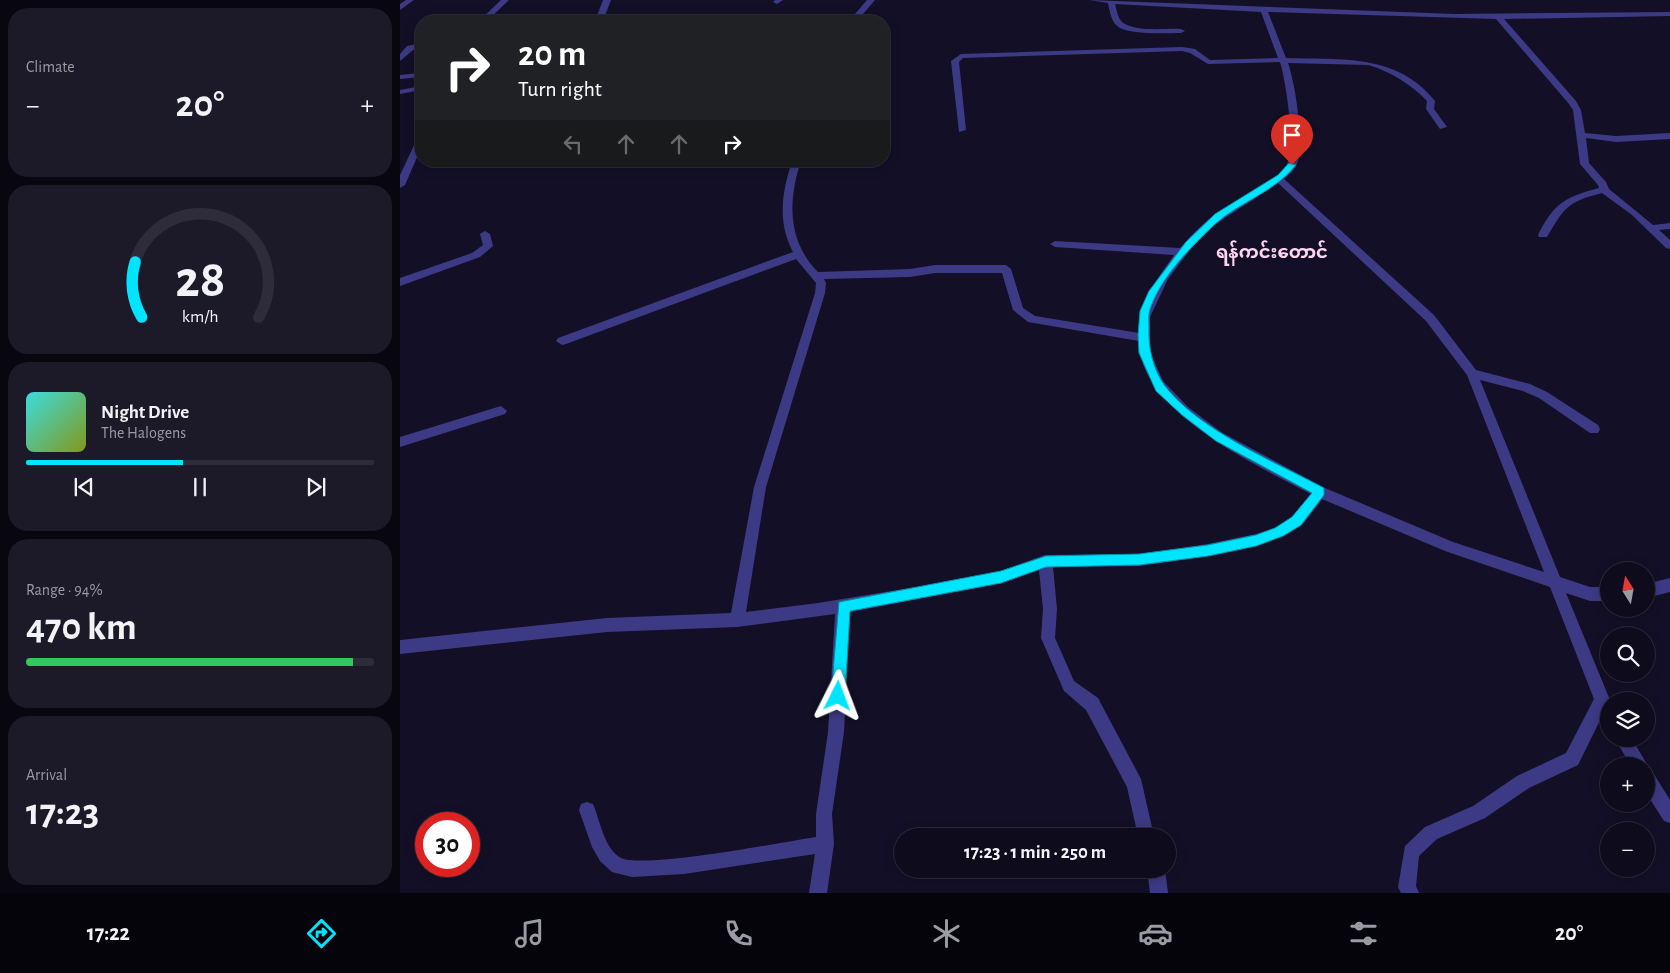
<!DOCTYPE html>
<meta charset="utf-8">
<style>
body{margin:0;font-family:"Alegreya Sans","Noto Sans Myanmar",sans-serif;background:#1c1929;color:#f1f3f6;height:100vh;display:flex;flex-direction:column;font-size:19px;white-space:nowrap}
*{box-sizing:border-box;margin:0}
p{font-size:16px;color:#9b9ba3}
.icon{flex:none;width:28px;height:28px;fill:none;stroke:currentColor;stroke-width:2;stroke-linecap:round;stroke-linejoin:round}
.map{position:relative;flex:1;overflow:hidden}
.drawer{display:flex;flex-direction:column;gap:8px;padding:8px;background:#08060f;width:400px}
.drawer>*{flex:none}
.guide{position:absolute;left:15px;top:15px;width:475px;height:152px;border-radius:20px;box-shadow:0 2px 12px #0003,0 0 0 1px #2e2b3b;background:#202124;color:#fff;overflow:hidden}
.needle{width:32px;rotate:349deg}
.controls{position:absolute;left:1200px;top:562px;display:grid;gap:10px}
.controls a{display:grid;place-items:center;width:55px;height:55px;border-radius:50%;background:#0e0b1c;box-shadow:0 2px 12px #0003,0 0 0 1px #2e2b3b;font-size:25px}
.speed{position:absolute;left:15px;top:812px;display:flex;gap:10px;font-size:25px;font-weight:700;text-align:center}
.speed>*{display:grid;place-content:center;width:65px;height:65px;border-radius:50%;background:#0e0b1c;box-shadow:0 2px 12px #0003,0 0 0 1px #2e2b3b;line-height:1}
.speed .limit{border:8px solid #d22;background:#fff;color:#111}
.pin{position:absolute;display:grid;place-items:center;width:42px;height:42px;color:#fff;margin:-51px -21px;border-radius:50% 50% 50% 0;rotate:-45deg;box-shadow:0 0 5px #0007}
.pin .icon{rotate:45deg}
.me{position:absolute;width:55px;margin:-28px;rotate:3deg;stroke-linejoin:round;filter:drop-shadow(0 0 4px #0008)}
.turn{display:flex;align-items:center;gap:18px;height:105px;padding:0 20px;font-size:22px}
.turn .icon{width:65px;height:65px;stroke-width:2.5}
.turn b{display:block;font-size:35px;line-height:42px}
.lanes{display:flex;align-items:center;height:48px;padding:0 20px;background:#0003;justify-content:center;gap:25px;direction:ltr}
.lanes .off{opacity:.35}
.big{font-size:38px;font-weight:600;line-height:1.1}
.drawer .tile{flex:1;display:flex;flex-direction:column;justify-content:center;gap:8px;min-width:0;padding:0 18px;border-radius:20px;background:#1c1929}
.drawer .dial{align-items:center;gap:0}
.dial svg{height:130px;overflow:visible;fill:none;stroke:#2e2b3b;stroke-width:7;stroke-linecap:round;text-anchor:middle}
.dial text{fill:#f1f3f6;stroke:none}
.song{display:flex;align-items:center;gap:15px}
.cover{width:60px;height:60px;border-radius:8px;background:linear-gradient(135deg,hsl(180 70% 55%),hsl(70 70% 35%))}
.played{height:5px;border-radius:2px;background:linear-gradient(90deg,#00e5ff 45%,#2e2b3b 45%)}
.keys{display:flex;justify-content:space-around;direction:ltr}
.heat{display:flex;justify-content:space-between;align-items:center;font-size:28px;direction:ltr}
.charge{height:8px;border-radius:4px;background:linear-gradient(90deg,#34c759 94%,#2e2b3b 0)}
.trip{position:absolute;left:494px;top:828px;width:282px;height:50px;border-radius:25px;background:#0e0b1c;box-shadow:0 2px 12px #0003,0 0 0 1px #2e2b3b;font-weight:600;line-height:50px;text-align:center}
.tab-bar{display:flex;height:80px;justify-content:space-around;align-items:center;background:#06040b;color:#9b9ba3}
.tab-bar .icon{width:35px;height:35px}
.tab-bar .selected{color:#00e5ff}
.tab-bar b{font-size:22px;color:#f1f3f6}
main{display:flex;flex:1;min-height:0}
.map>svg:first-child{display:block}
</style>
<main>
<section class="drawer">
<div class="tile"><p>Climate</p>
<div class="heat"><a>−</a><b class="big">20°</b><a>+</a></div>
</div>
<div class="tile dial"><svg viewBox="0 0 100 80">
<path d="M14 69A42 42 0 1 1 86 69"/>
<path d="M14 69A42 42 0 0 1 10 35" stroke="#00e5ff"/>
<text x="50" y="56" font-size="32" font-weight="700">28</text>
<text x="50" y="72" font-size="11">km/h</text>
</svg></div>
<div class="tile">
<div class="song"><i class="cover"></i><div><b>Night Drive</b><p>The Halogens</p></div></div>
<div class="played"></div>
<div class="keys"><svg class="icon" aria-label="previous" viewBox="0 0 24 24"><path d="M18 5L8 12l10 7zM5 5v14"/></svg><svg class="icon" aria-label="pause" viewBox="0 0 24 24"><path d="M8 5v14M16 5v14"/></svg><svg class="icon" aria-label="next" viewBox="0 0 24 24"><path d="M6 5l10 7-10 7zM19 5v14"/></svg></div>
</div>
<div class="tile"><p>Range · 94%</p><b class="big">470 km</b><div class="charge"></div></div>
<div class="tile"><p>Arrival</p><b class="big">17:23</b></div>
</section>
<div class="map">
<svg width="1270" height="893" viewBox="0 0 1270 893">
<rect width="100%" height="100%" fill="#130f26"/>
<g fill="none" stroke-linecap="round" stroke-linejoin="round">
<path fill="#3d3a85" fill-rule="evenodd" d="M6 0H14L0 10V4Z
M101 0H109L87 21H79Z
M203 0H211L203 21H195Z
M375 0H383L377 4 373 2Z
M467 0H475L457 21H449Z
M689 0 1054 14 1270 12V16L1104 19 1176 101 1181 110 1185 133 1216 136 1270 133V139L1216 142 1186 138 1189 163 1206 182 1209 189 1253 225 1270 223V229L1259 230 1270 240V249L1266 248 1232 215 1202 193C1167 202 1165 207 1147 237H1139L1138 235C1154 203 1165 197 1199 188L1198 185 1180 164 1173 110 1169 104 1096 19 868 12 886 58C941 60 997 53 1035 101L1034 109 1047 127 1040 129 1026 109 1027 101C1012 85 990 71 968 65L888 63C895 83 905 143 897 164 894 170 889 174 884 179L1034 315 1076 370 1130 384 1147 392 1198 425 1200 429 1198 433H1190L1139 398 1123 391 1080 380 1160 577 1190 587H1209V601H1190L1166 593 1210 700 1178 765 1129 788 1085 818 1037 839 1019 856 1016 886 1019 893H1001L998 887 1005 846 1025 827 1073 806 1117 776 1166 753 1194 699 1150 587 1045 551 922 499 902 525 884 536 856 546 808 556 739 566 653 567 657 609 655 638 674 681 698 698 741 779 754 836H738L727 787 686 710 664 691 641 638 643 609 639 570 601 583 450 612 444 732 432 814 434 844 427 893H409L415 854 284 874 232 877 212 872 200 861 192 847 179 810 181 804 187 802 193 804C200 820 204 849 221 858 246 869 383 842 416 837V814L428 732 435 614 337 627 207 632 0 654V640L207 618 331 613 354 487 415 293 416 283 396 259 166 344 162 345 156 341 158 338 393 252C377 222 382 192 392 161H401C388 200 387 241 418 272L510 269 535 265H606L611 269 623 308 635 316 739 333V317L758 278 774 255 655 247 650 244 655 241 780 248C793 233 808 218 825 208 844 196 871 186 885 168 897 152 886 81 880 62L808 64 790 53 782 51 563 58 559 62 566 130 559 132 551 61 561 54 782 47 795 49 810 60 878 58 861 12 715 4C717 11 718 21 725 24 740 32 765 28 781 29L785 31 781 33C765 33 735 35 720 28 711 23 710 12 708 3ZM878 183 1026 321 1067 375 1144 572 1053 542 925 488 821 432 788 407 763 381 750 352V317L768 279 792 247 814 225ZM535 273H602L613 310 628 322 739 341C738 411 858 466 911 494L892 517 875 528 856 534 808 544 739 554 645 555 601 571 516 587 418 603 346 612 366 487 425 293 426 283 424 279 510 277Z
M21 43V47L13 50 0 61V54L7 46Z
M21 73V77L0 79V75Z
M21 86V90L0 94V90Z
M21 136V148L5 185 0 188V175L17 139Z
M85 231 90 234 93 246 80 257 0 286V278L72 253 83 245 80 234Z
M101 406 107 411 105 414 0 447V437Z
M1270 578V592L1246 598V584Z
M1215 739H1232L1248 766 1247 769 1252 771 1270 800V823L1264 821 1246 793V766H1231Z
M747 869H765L768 893H750Z"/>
</g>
<path fill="#00e5ff" stroke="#0095a6" d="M889 163 896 165C875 192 839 202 814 225 790 248 761 277 750 309 748 315 749 322 749 328 748 347 753 370 765 386 799 430 875 462 924 488V495L901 525 883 536 856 546 808 556 739 565 646 567 601 583 450 611 445 696 443 701 438 703 433 701 431 696 439 602 601 571 646 556 739 554 808 545 856 535 875 528 892 517 912 493 816 441 782 415 756 391 739 353 738 335 740 311 749 291 786 242 815 214 878 175Z"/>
<g text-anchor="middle" stroke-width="5" stroke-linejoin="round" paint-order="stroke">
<g font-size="18" font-weight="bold" fill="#ffd6f0" stroke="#130f26">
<text x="872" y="258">ရန်ကင်းတောင်</text>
</g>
</g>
</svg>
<div class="controls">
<a><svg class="needle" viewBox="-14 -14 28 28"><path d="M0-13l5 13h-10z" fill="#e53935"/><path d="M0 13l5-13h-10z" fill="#9b9ba3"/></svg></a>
<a><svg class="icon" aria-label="search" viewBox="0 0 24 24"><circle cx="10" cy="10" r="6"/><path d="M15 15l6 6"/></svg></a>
<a><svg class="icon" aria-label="layers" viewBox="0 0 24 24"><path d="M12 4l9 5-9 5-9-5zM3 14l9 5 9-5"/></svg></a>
<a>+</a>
<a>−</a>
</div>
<div class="speed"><div class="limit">30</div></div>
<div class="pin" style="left:892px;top:165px;background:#d93025"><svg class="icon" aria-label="arrive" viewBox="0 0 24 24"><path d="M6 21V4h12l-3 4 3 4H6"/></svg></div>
<svg class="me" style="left:438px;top:696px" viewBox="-20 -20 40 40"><path d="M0-17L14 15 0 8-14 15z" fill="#00e5ff" stroke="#fff" stroke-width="4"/></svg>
<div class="trip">17:23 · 1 min · 250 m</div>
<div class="guide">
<div class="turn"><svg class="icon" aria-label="right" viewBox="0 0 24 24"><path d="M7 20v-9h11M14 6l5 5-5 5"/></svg><div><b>20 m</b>Turn right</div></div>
<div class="lanes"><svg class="icon off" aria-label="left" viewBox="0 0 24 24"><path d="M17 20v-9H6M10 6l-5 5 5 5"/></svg><svg class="icon off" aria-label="ahead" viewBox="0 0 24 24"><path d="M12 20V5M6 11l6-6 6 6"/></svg><svg class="icon off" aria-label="ahead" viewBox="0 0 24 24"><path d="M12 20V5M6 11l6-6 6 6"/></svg><svg class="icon" aria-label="right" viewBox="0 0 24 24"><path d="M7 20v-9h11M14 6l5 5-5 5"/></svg></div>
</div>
</div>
</main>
<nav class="tab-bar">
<b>17:22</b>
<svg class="icon selected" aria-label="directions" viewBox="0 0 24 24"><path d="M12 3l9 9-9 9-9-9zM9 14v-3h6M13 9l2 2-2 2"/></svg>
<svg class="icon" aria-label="music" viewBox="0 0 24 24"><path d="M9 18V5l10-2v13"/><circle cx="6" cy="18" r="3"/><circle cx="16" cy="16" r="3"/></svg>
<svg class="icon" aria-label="phone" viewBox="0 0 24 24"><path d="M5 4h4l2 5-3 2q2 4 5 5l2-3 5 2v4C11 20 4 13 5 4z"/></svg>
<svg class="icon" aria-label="climate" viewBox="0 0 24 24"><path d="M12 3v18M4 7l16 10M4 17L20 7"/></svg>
<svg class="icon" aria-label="car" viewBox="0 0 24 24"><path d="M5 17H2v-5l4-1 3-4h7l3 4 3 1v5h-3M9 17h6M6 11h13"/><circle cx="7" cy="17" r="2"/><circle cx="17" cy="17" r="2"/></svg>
<svg class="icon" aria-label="filters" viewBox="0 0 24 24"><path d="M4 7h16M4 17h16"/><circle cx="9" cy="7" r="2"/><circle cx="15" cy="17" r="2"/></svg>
<b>20°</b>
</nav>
